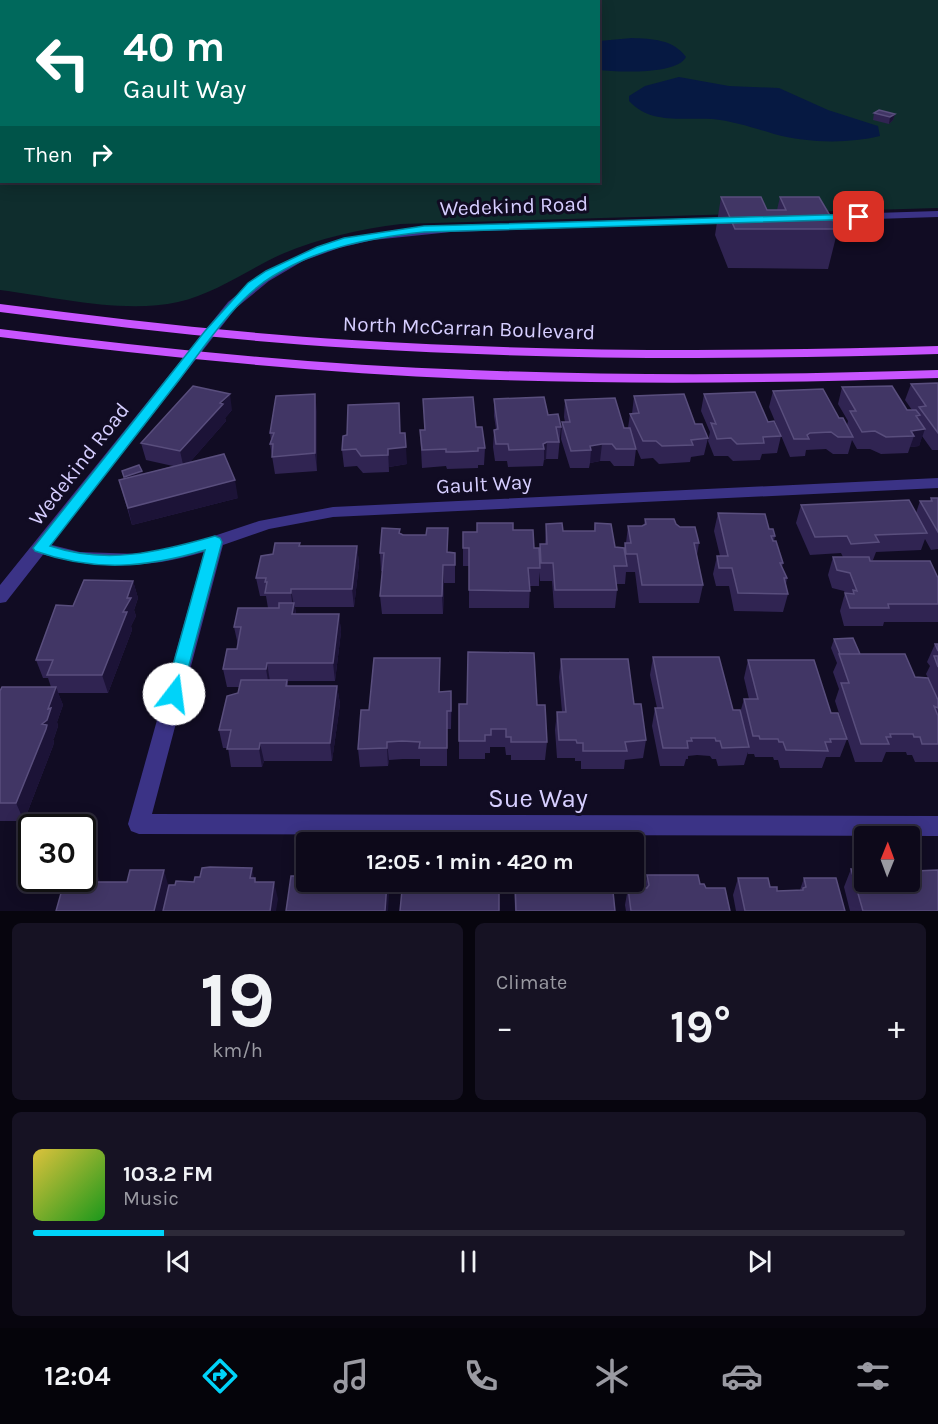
<!DOCTYPE html>
<meta charset="utf-8">
<style>
body{margin:0;font-family:Karla,sans-serif;background:#161223;color:#f1f3f6;height:100vh;display:flex;flex-direction:column;font-size:22px;white-space:nowrap}
*{box-sizing:border-box;margin:0}
p{font-size:20px;color:#9a9aa2}
.icon{flex:none;width:33px;height:33px;fill:none;stroke:currentColor;stroke-width:2;stroke-linecap:round;stroke-linejoin:round}
.map{position:relative;height:911px;overflow:hidden}
.drawer{display:flex;flex-direction:column;gap:12px;padding:12px;background:#07050e;flex:1}
.drawer>*{flex:none}
.hud{position:absolute;left:0px;top:0px;width:600px;height:183px;box-shadow:0 3px 15px #0003,0 0 0 2px #2d2a39;background:#00695c;color:#fff;overflow:hidden}
.needle{width:39px;rotate:1deg}
.fabs{position:absolute;left:854px;top:826px;display:grid;gap:12px}
.fabs a{display:grid;place-items:center;width:66px;height:66px;border-radius:6px;background:#0d091a;box-shadow:0 3px 15px #0003,0 0 0 2px #2d2a39;font-size:30px}
.speed{position:absolute;left:18px;top:814px;display:flex;gap:12px;font-size:30px;font-weight:700;text-align:center}
.speed>*{display:grid;place-content:center;width:78px;height:78px;border-radius:50%;background:#0d091a;box-shadow:0 3px 15px #0003,0 0 0 2px #2d2a39;line-height:1}
.speed .limit{border:3px solid #111;border-radius:9px;background:#fff;color:#111}
.pin{position:absolute;display:grid;place-items:center;width:51px;height:51px;color:#fff;margin:-26px;border-radius:12px;box-shadow:0 3px 9px #0006}
.me{position:absolute;width:66px;margin:-33px;rotate:15deg;stroke-linejoin:round;filter:drop-shadow(0 0 4px #0008)}
.turn{display:flex;align-items:center;gap:21px;height:126px;padding:0 24px;font-size:27px}
.turn .icon{width:78px;height:78px;stroke-width:2.5}
.turn b{display:block;font-size:42px;line-height:51px}
.then{display:flex;align-items:center;height:57px;padding:0 24px;background:#0003;gap:12px;font-size:22px}
.big{font-size:45px;font-weight:700;line-height:1.1}
.drawer .card{flex:1;display:flex;flex-direction:column;justify-content:center;gap:9px;min-width:0;padding:0 21px;border-radius:9px;background:#161223}
.drawer .dial{align-items:center;gap:0}
.dial b{font-size:78px;line-height:1}
.song{display:flex;align-items:center;gap:18px}
.cover{width:72px;height:72px;border-radius:9px;background:linear-gradient(135deg,hsl(50 70% 55%),hsl(120 70% 35%))}
.played{height:6px;border-radius:3px;background:linear-gradient(90deg,#00d3f9 15%,#2d2a39 15%)}
.keys{display:flex;justify-content:space-around;direction:ltr}
.heat{display:flex;justify-content:space-between;align-items:center;font-size:33px;direction:ltr}
.drawer .tiles{flex:1;display:grid;gap:12px;grid-template-columns:1fr 1fr}
.card:last-child{grid-column:span 2}
.trip{position:absolute;left:296px;top:832px;width:348px;height:60px;border-radius:6px;background:#0d091a;box-shadow:0 3px 15px #0003,0 0 0 2px #2d2a39;font-weight:700;line-height:60px;text-align:center}
.tabs{display:flex;height:96px;justify-content:space-around;align-items:center;background:#05040a;color:#9a9aa2}
.tabs .icon{width:42px;height:42px}
.tabs .current{color:#00d3f9}
.tabs b{font-size:27px;color:#f1f3f6}
.map>svg:first-child{display:block}
</style>
<div class="map">
<svg width="938" height="911" viewBox="0 0 938 911">
<rect width="100%" height="100%" fill="#110c23"/>
<path fill="#0f2d2d" fill-rule="evenodd" d="M0 0H938V208L401 224C360 229 320 238 282 254 247 270 214 294 178 302 123 314 55 297 0 290ZM2 2H598V182H2Z"/>
<path fill="#061942" d="M632 38C652 39 673 39 686 57 677 75 617 72 599 70V41Z
M679 77 729 86 779 88 828 110 878 126 880 136C847 144 807 143 774 134 754 128 733 121 712 119 684 117 651 125 629 101V96L645 86Z"/>
<g fill="none" stroke-linecap="round" stroke-linejoin="round">
<path fill="#3b3386" fill-rule="evenodd" d="M938 478V488L333 517 269 529 223 545 152 814 938 816V836L139 834 131 831 128 824 204 552C145 570 93 569 34 552L32 548 34 544 40 542 80 552 141 554 181 547 259 521 333 507Z"/>
<path fill="#3b3386" fill-rule="evenodd" d="M938 211V217L812 221 807 218 812 215Z
M737 217 742 220 741 222 451 232 373 240 339 248 303 261 269 281 236 308 6 602 0 603V585L228 302C290 252 333 238 412 228Z"/>
<path fill="#c855ff" fill-rule="evenodd" d="M0 304C117 319 234 333 352 340 548 352 743 352 938 346V354C743 360 548 360 352 348 234 341 117 327 0 312Z
M0 329C156 348 313 365 470 370 626 376 782 375 938 370V378C782 383 626 385 470 379 313 373 156 356 0 337Z"/>
</g>
<path fill="#302452" d="M874 113 895 114 893 120 889 124 873 120Z
M721 197 767 210H777L780 197 838 229 828 269 728 268 715 235Z
M938 383V450H932L922 436 919 446 910 447 908 453 881 454 870 449H857L852 440 848 454H833L826 449 806 450 805 456 790 457 769 407 773 391 839 418 847 425 848 421 838 404 842 387 907 410H912L905 400 911 384Z
M704 394 768 422 781 436 777 453 762 454 760 460 733 461 728 456H714L708 441 710 432 701 411Z
M634 396 695 424 708 438 704 455 691 457 690 462 659 464 653 458 641 459 635 445 636 449 634 466H614L610 461H600L590 463 589 468H570L561 439 562 422H565L564 417 565 400 624 428H628L630 414H632Z
M423 399 476 427 485 448 484 465H478V468L447 469 446 466 422 468 420 430H425Z
M494 399 548 415 561 427 558 459H546L544 460 543 466 508 467 507 461H495L493 447 494 430 496 429 494 416Z
M232 410 225 418 226 421 190 462 238 498 132 525 119 480 124 479 122 471 143 474 173 466 146 460 141 443Z
M317 411V471L275 474 270 444 271 440 270 433Z
M400 433 407 464 389 467V472L363 473 357 466 344 467 342 450Z
M931 498H938V549L931 550 925 539 921 550 876 552 873 560H870L938 578V622H884L883 626H844L840 611 845 593 844 591 832 588 828 575 833 557H843L841 553 810 555 796 523 801 505 916 513 920 501H930Z
M718 513 769 529 775 536 774 541 783 563 782 567 787 578 786 584 788 594 783 612 734 611 729 586H716L713 574 717 556H720L714 531Z
M645 519 676 524 699 543 697 555 703 585 699 603H639L635 572H626L625 584H617V590L615 608H554L552 581H540L539 572V586H530L529 608H469V566H463V532H477L513 530 534 548 539 555 540 544H545L546 524 563 531H594L595 523 615 547 624 548 625 543H626L628 526H642L644 525Z
M400 529V533L448 552 455 553V583H444L443 614H382L380 596 383 571H381L380 553Z
M300 543V546H357L359 564 354 607H295L296 614H339L341 632 335 681H288V686H337L340 704 332 761H264L262 767H231L228 748H223L219 730 238 693 239 687H227L223 669 237 649 238 645 234 627 268 608 266 596H260L256 578 273 554Z
M133 581 138 598 134 610 136 616 131 626 132 630 108 693H58L63 705 57 722 58 726 54 738 53 739 54 742 53 746 24 821H0V691L51 687 48 678H43L36 660 73 606Z
M834 639 860 654 915 677 928 678 926 674 930 666 927 662 935 644H938V762H915L912 755H907L906 752H886L882 762H855L835 701 839 689 833 672 837 663 831 648Z
M653 657 733 710 740 713 744 699H749L744 678 748 660 831 713 847 739 840 757H826L822 768H780L778 760H774L773 757H755L754 754H748V752L744 765 718 766 716 759H712L710 756 697 755 688 756V759H686L684 766H660L652 726 655 708H657L650 675Z
M561 659 634 704 646 740 643 758 625 760 624 769H581V761H575V758H557L555 730 557 712H562L559 677Z
M440 676V692L451 691V729H447V766H420V759H403L389 760 388 766 360 767 358 749 369 710Z
M537 705 547 742 545 760H511V755H506L505 747H490V753H485V759H459V741Z
M851 869 864 882H910L915 871 938 911H850L844 887Z
M647 875 700 884 706 888 730 911H626L625 905 628 888H645Z
M738 878 770 887 777 891 800 890 804 878 845 911H736L733 895Z
M514 882H612L615 911H515Z"/>
<path fill="#1c1337" d="M895 114 893 120 889 124 890 117Z
M230 394 232 410 225 418 226 421 184 469 180 451Z
M315 394 317 411V471L315 453Z
M925 429 919 446 910 447 914 436 911 431Z
M547 442 546 459 544 460V449L543 444Z
M602 444 600 461 590 463 591 450 590 446Z
M406 447 407 464 389 467V472L388 449Z
M142 471 144 480 127 485 124 477Z
M235 480 238 498 132 525 128 508Z
M357 546 359 564 354 607 352 589Z
M443 565 444 583 443 614 442 596Z
M133 581 138 598 134 610 136 616 131 626 132 630 108 693 102 675Z
M291 589 294 606V603L297 621 292 614 293 610 291 593Z
M339 614 341 632 335 681 333 663Z
M267 663 270 681 269 687 266 669Z
M337 686 340 704 332 761 330 743Z
M56 687 63 705 57 722 58 726 54 738 53 739 54 742 53 746 24 821 16 803 42 724Z
M451 691 452 709 451 729Z
M387 742 389 760 388 766 387 748Z
M260 743 264 761 262 767 259 749Z
M252 868 255 882V878L260 896 250 878Z
M164 870 169 888 164 911H154Z
M96 871 103 889 93 882Z
M274 882 278 899 276 911H270Z
M387 882H388L389 895 388 911H385Z"/>
<path fill="#413665" stroke="#594e7d" stroke-width="1.5" d="M879 110 895 114 890 117 874 113Z
M721 197H761L767 210H786L780 197H819L838 229H735Z
M938 383V433L919 407 926 406 911 384Z
M193 386 230 394 220 403 223 404 180 451 141 443Z
M892 386 907 410H916L920 415 916 416 925 429 911 431 914 436 886 437 875 431 862 432 850 411H856L842 387Z
M823 389 839 418H843L853 437H838L831 432 810 433 807 435 809 439H794L773 391Z
M755 392 768 422 774 421 781 436 763 437 764 443 737 444 731 438 717 439 711 423 716 424 704 394Z
M315 394V453L272 457 273 444H270L274 433H270L276 396Z
M684 394 695 424H702L708 438 691 440 693 445 662 446 656 441H643L630 414 639 413 634 396Z
M473 397 476 427H482L485 448H478V451L456 452H446V449L422 450 420 430H425L423 399Z
M544 397 548 415 558 414 561 427H556L559 442H547L543 444 544 449H541L509 450 508 444H496L494 430 498 429 494 399Z
M615 398 624 428H630L636 449H616L612 444H602L590 446 591 450 571 451 562 422H570L565 400Z
M399 403 400 433H405L406 447 388 449V455L361 456 356 449 342 450 343 436 347 435 348 405Z
M224 454 235 480 128 508 119 480Z
M139 465 142 471 124 477 122 471Z
M931 498H938V532L920 501H932Z
M909 500 927 533 875 535 879 542 851 544 847 536 815 537 801 505Z
M718 513 765 514 769 529H773L775 536H771L773 541H776L783 563H780L787 578H784L788 594 738 593 732 568H719L717 556H728Z
M645 519H674L676 524 680 527H695L699 543H694L703 585H642L637 554H626L625 543H631L628 526H642L646 524Z
M477 523H513V530H533L534 548H539L540 568H528L530 591 469 590V548H463V532H477Z
M562 523 563 531H595V523L611 524 615 547 624 548 627 566H614L617 590H555L553 563H541L540 544H547L546 524Z
M382 528 400 529 399 533 403 535H426L427 528H448L447 552 455 553V565H443L442 596H380L384 553H380Z
M275 543H300L299 546H357L352 589H291V593H265L267 582H265L266 578H256L261 556 273 554Z
M833 557H869L870 561H930L938 578V604H888L889 608H850L845 593 854 594 853 590 857 591 850 573 837 570Z
M84 580 133 581 127 598H131L123 612H127L102 675H47L53 660H36L56 605 73 606Z
M279 603H294L292 614H339L333 663H267L266 669H223L227 649H237L241 627H234L238 608H279Z
M853 638 860 654H840L834 639Z
M935 644H938V651Z
M468 652 534 653 537 705H545L547 742H511V737H506V729H491V735H485V741H459V704H467Z
M839 654H905L915 677 928 678 938 700V708L934 706 938 716V744H922L920 737H914L913 734H890L891 737H886L889 744H861L841 683H849Z
M934 656H938V667Z
M653 657H719L733 710H740L749 747 722 748 720 741H716L715 738H691L692 741H687L688 748H663L655 708H663Z
M374 658H440L439 692 451 691V711H447V748H419L420 742 402 741 387 742V748L358 749 361 710H369Z
M561 659H628L634 704H641L646 740 625 742 627 751H583V743H577L576 740H559L557 712H566Z
M748 660H814L831 713H838L847 739H830L831 742H825L828 751 786 750 783 742H779L778 739H760L759 736H753L744 699H758Z
M241 680H287L286 686H337L330 743H260L259 749H227L231 730H219L227 696 238 693Z
M2 687H56L48 709 51 708 47 720 42 724 47 725 46 729 16 803H0V691Z
M210 867 252 868 250 878H255V882H274L270 911H163L169 885H175L176 881 194 882 195 877H200L202 868Z
M851 869H864V882H915L914 879H918L915 871 938 870V911H863Z
M130 870H164L154 911H56L65 879H82V871H96L93 882H127Z
M647 875H698L700 884H704L706 888H725L730 911H631L628 888H647L649 885Z
M291 876H306V882H318V886H324V889H348V885H352L353 882H387L385 911H286Z
M738 878H768L770 887H777V891L803 890V888L806 887 804 878H836L845 911H745Z
M427 882H474V888H480V892H499V911H400L402 890H420V887H427Z
M515 882H612L615 911H516Z"/>
<path fill="#00d3f9" stroke="#0089a2" stroke-width="1.5" d="M859 214H862V219L424 232C370 238 320 247 273 276 236 298 205 346 179 380 136 435 93 490 50 546 107 565 159 552 215 536L220 538 222 542 180 699H168L165 694 205 550C146 568 94 572 35 551L33 548 205 331 248 283 266 271 317 247 344 238 424 226Z"/>
<g text-anchor="middle" stroke-width="6" stroke-linejoin="round" paint-order="stroke">
<g font-size="21" fill="#d6ceff" stroke="#110c23">
<text transform="translate(514 206) rotate(-2)" y="7">Wedekind Road</text>
<text transform="translate(469 328) rotate(2)" y="7">North McCarran Boulevard</text>
<text transform="translate(79 464) rotate(-52)" y="7">Wedekind Road</text>
<text transform="translate(484 484) rotate(-3)" y="7">Gault Way</text>
</g>
<g font-size="26" fill="#d6ceff" stroke="#110c23">
<text x="538" y="807">Sue Way</text>
</g>
</g>
</svg>
<div class="fabs">
<a><svg class="needle" viewBox="-14 -14 28 28"><path d="M0-13l5 13h-10z" fill="#e53935"/><path d="M0 13l5-13h-10z" fill="#9a9aa2"/></svg></a>
</div>
<div class="speed"><div class="limit">30</div></div>
<div class="pin" style="left:859px;top:217px;background:#d93025"><svg class="icon" aria-label="arrive" viewBox="0 0 24 24"><path d="M6 21V4h12l-3 4 3 4H6"/></svg></div>
<svg class="me" style="left:174px;top:694px" viewBox="-20 -20 40 40"><circle r="19" fill="#fff"/><path d="M0-13L10 11 0 6-10 11z" fill="#00d3f9"/></svg>
<div class="trip">12:05 · 1 min · 420 m</div>
<div class="hud">
<div class="turn"><svg class="icon" aria-label="left" viewBox="0 0 24 24"><path d="M17 20v-9H6M10 6l-5 5 5 5"/></svg><div><b>40 m</b>Gault Way</div></div>
<div class="then">Then<svg class="icon" aria-label="right" viewBox="0 0 24 24"><path d="M7 20v-9h11M14 6l5 5-5 5"/></svg></div>
</div>
</div>
<section class="drawer">
<div class="tiles">
<div class="card dial"><b>19</b><p>km/h</p></div>
<div class="card"><p>Climate</p>
<div class="heat"><a>−</a><b class="big">19°</b><a>+</a></div>
</div>
<div class="card">
<div class="song"><i class="cover"></i><div><b>103.2 FM</b><p>Music</p></div></div>
<div class="played"></div>
<div class="keys"><svg class="icon" aria-label="previous" viewBox="0 0 24 24"><path d="M18 5L8 12l10 7zM5 5v14"/></svg><svg class="icon" aria-label="pause" viewBox="0 0 24 24"><path d="M8 5v14M16 5v14"/></svg><svg class="icon" aria-label="next" viewBox="0 0 24 24"><path d="M6 5l10 7-10 7zM19 5v14"/></svg></div>
</div>
</div>
</section>
<nav class="tabs">
<b>12:04</b>
<svg class="icon current" aria-label="directions" viewBox="0 0 24 24"><path d="M12 3l9 9-9 9-9-9zM9 14v-3h6M13 9l2 2-2 2"/></svg>
<svg class="icon" aria-label="music" viewBox="0 0 24 24"><path d="M9 18V5l10-2v13"/><circle cx="6" cy="18" r="3"/><circle cx="16" cy="16" r="3"/></svg>
<svg class="icon" aria-label="phone" viewBox="0 0 24 24"><path d="M5 4h4l2 5-3 2q2 4 5 5l2-3 5 2v4C11 20 4 13 5 4z"/></svg>
<svg class="icon" aria-label="climate" viewBox="0 0 24 24"><path d="M12 3v18M4 7l16 10M4 17L20 7"/></svg>
<svg class="icon" aria-label="car" viewBox="0 0 24 24"><path d="M5 17H2v-5l4-1 3-4h7l3 4 3 1v5h-3M9 17h6M6 11h13"/><circle cx="7" cy="17" r="2"/><circle cx="17" cy="17" r="2"/></svg>
<svg class="icon" aria-label="filters" viewBox="0 0 24 24"><path d="M4 7h16M4 17h16"/><circle cx="9" cy="7" r="2"/><circle cx="15" cy="17" r="2"/></svg>
</nav>
